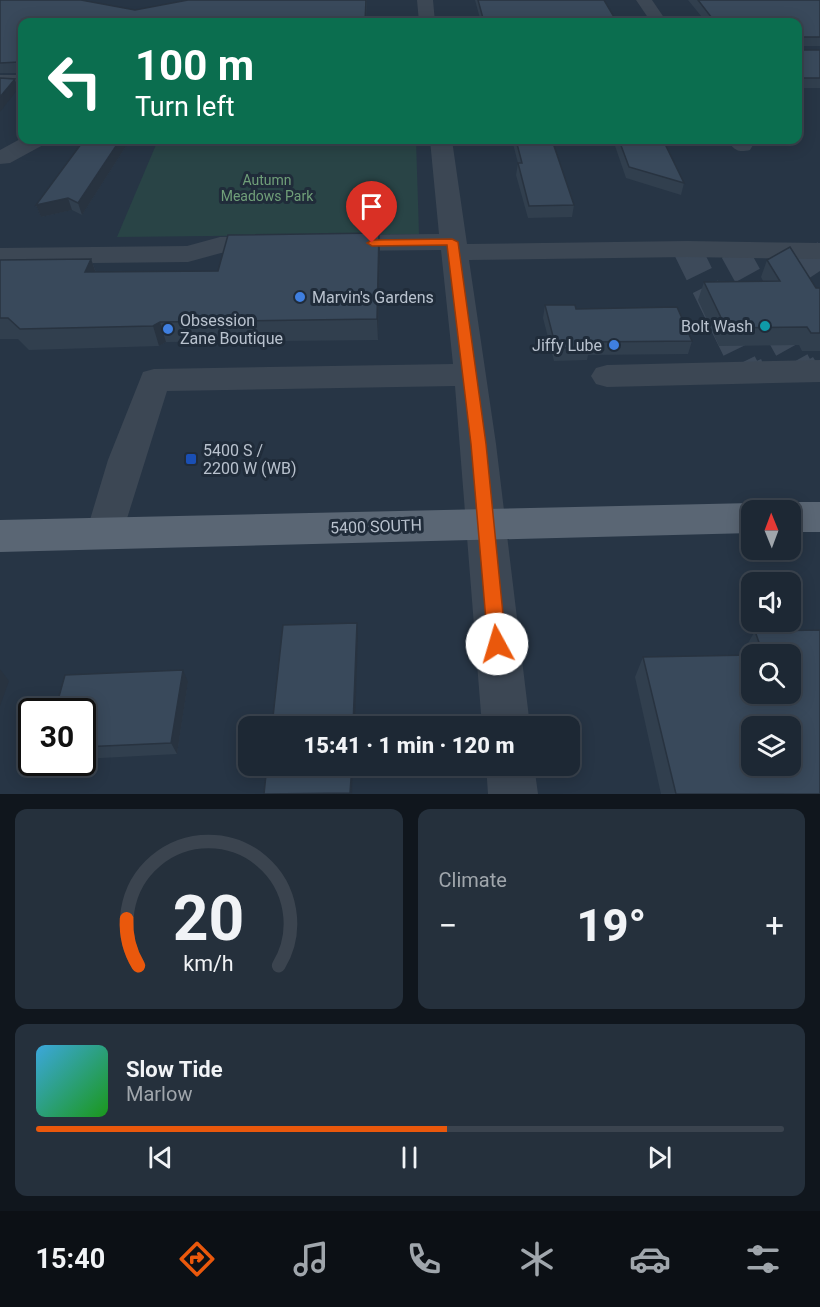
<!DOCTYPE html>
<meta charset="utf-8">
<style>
body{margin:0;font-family:Roboto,sans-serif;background:#25303c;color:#f1f3f6;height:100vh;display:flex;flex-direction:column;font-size:22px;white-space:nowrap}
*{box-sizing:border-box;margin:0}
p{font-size:20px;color:#a0a6ac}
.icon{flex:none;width:33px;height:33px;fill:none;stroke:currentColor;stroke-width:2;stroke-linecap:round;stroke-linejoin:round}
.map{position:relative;height:794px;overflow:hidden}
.sheet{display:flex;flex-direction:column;gap:15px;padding:15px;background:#10161d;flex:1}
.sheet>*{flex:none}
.top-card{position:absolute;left:18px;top:18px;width:784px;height:126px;border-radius:12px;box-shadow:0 3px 15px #0003,0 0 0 2px #3b444f;background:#0b6e4f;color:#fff;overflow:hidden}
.needle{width:39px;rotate:359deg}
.buttons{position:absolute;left:741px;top:500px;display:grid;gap:12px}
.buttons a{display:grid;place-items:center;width:60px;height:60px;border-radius:12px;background:#1d2834;box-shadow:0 3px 15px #0003,0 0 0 2px #3b444f;font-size:30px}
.speed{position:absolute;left:18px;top:698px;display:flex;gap:12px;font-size:30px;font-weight:700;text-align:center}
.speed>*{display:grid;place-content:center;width:78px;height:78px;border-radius:50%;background:#1d2834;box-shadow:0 3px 15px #0003,0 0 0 2px #3b444f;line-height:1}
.speed .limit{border:3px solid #111;border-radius:9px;background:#fff;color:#111}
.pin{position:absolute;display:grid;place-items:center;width:51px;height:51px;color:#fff;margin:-62px -26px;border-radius:50% 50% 50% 0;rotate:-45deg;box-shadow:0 0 6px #0007}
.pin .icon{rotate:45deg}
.me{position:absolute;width:66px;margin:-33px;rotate:354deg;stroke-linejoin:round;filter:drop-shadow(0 0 4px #0008)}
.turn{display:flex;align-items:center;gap:21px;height:126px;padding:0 18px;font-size:27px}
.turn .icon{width:78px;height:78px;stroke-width:2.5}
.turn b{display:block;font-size:42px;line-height:51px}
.big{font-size:45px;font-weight:800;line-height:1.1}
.sheet .card{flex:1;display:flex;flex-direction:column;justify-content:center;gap:9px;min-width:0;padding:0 21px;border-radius:12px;background:#25303c}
.sheet .dial{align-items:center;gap:0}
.dial svg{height:156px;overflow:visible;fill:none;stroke:#3b444f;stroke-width:7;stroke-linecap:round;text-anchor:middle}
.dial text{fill:#f1f3f6;stroke:none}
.song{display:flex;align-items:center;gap:18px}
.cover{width:72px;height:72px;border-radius:9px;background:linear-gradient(135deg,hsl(200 70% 55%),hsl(120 70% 35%))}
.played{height:6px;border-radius:3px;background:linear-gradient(90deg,#ea580c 55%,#3b444f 55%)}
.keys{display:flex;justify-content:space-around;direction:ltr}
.heat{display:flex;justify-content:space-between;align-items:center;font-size:33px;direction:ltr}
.sheet .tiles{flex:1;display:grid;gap:15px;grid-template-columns:1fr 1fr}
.card:last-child{grid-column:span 2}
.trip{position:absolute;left:238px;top:716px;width:342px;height:60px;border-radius:12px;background:#1d2834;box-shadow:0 3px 15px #0003,0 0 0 2px #3b444f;font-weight:800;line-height:60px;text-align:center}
.dock{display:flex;height:96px;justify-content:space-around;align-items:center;background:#0c1015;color:#a0a6ac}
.dock .icon{width:42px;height:42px}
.dock .selected{color:#ea580c}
.dock b{font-size:27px;color:#f1f3f6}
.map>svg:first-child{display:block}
</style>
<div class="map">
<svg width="820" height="794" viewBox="0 0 820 794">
<rect width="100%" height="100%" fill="#273545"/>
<path fill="#294446" d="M158 140H416L419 234 117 237Z"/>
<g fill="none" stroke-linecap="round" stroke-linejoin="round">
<path stroke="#3d4a5a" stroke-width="28" stroke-dasharray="28 14" stroke-linecap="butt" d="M687 249 745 368
M806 250 820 271
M734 251 799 368"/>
<path stroke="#3d4a5a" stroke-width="35" stroke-dasharray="35 18" stroke-linecap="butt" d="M745 366 748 373
M798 366 801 371"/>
<path fill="#3c4754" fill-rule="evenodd" d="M417 0H433L435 22H419Z
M636 0H652L667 22H651Z
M0 75H22V87H0Z
M22 138 46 140 43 145 10 163 0 164V150Z
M430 140H452L467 244 687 241 820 243V259L687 257 469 260 496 444 530 726H482L455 386 167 391 119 544 105 549 91 544 86 533 108 460 143 372 154 369 453 364 441 250 334 251 325 249 321 243 325 237 334 235 439 234Z
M727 140H749L753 145 750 150C738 153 734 150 727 140Z
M270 236 279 238 283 244 279 250 221 253 188 262 0 264V248L187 246 220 237Z
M820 360V382L607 387 596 384 591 376 596 368 607 365Z
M486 765H534L538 794H488Z"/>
<path fill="#5a6674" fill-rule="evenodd" d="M790 502H820V532H790V510H775L777 506Z
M752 503 767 510H752V533L0 552V520Z"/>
</g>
<path fill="#313f4e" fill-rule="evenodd" d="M0 0 135 10 188 0H367L366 22H22V77L21 73H0Z
M475 0H604L617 22H481Z
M688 0H820V46H800V50H820V88H798V22H706Z
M84 140H130L82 215 72 210 41 217 36 205Z
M512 140H552L574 205 572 217 528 218 516 175 518 163Z
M613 140H663L684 183 681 195 626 178Z
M379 233 380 253 378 340 166 342 159 346 29 350 18 339H0V260L91 259 96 272 218 271Z
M767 260 816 288H820V351H802L799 345 719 346 698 300 704 282 763 281 761 277Z
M545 305 576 309 692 341 688 354 588 355 587 360 554 361 543 318Z
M820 630V794H661L635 677 643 657 744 655 743 652 755 631ZM752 654H790V693H752ZM752 726H790V765H752Z
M188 682 177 754 82 759V711Z"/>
<path fill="#283340" d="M15 79 18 89 0 112V97Z
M120 140H130L82 215 78 203Z
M68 198 72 210 41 217 36 205Z
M379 233 380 253 378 340 377 319Z
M91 259 98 279 85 272Z
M160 322 166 342 159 346 153 326Z
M357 623 358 636 355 726H353Z
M0 669 9 681 0 706Z
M183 670 188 682 177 754 171 743Z
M352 765H353L352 794H351Z"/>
<path fill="#39495b" stroke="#283340" stroke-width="1.5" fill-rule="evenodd" d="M0 0H81L135 10 188 0H366L365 22H22V70L21 72 19 62 0 63Z
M478 0H604L617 22H484Z
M698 0H820V37H800V50H820V78H798V22H715Z
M0 78 15 79 0 97Z
M84 140H120L78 203 68 198 36 205Z
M516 140H552L574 205 529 206 518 163H522Z
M619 140H663L684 183 629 167Z
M379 233 377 319 160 322 153 326 20 329 8 318H0V260L91 259 85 272 218 271 228 235Z
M790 247 816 288H820V333H811L807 327 726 328 704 282 780 281 767 260Z
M545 305H575L576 309 677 307 692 341 588 342 590 347 556 348Z
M357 623 353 726H272L283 625Z
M820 630V794H676L643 657 752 655V693H790V654H763L755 631ZM752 726H790V765H752Z
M183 670 171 743 82 747V711H55L65 675Z
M267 765H352L350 793 264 794Z"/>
<path fill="#ea580c" stroke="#983908" stroke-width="1.5" d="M452 239 458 242 486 444 506 644 503 650 497 652 491 650 488 644 471 444 447 245 372 246 367 243 372 240Z"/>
<g fill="#3f7fe0" stroke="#202c3a" stroke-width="2">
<circle cx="300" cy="297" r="6"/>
<circle cx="168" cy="329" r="6"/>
<circle cx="614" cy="345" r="6"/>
</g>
<circle fill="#0f9aa8" stroke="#202c3a" stroke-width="2" cx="765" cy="326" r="6"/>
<rect fill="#1a4fb4" stroke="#202c3a" stroke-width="2" x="185" y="453" width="12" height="12" rx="3"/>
<g text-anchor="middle" stroke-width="6" stroke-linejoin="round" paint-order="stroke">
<g font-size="14" fill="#709f79" stroke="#202c3a">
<text x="267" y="185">Autumn<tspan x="267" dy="16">Meadows Park</tspan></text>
</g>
<g font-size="16" fill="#b9c2ce" stroke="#202c3a" text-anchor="start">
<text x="312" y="303">Marvin's Gardens</text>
<text x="180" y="326">Obsession<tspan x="180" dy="18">Zane Boutique</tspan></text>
<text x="753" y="332" text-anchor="end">Bolt Wash</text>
<text x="602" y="351" text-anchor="end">Jiffy Lube</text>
<text x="203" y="456">5400 S /<tspan x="203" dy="18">2200 W (WB)</tspan></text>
</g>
<g font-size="16" fill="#b9c2ce" stroke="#202c3a">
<text transform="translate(376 526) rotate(-2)" y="6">5400 SOUTH</text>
</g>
</g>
</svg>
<div class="buttons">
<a><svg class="needle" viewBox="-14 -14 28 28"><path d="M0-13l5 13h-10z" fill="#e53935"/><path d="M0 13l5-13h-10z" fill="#a0a6ac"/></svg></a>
<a><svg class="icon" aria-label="sound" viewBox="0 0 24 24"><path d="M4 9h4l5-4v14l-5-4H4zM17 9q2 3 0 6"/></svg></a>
<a><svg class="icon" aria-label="search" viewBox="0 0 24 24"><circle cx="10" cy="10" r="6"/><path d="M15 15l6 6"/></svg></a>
<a><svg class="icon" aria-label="layers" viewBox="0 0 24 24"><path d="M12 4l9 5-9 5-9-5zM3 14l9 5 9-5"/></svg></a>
</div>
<div class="speed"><div class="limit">30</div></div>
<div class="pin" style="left:372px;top:243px;background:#d93025"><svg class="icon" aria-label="arrive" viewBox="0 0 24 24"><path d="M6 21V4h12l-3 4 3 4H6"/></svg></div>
<svg class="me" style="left:497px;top:644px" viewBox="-20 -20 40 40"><circle r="19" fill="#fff"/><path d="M0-13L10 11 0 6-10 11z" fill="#ea580c"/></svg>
<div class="trip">15:41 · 1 min · 120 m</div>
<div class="top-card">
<div class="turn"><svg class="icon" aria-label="left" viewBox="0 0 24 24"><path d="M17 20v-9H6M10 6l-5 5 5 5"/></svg><div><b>100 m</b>Turn left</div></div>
</div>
</div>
<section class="sheet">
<div class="tiles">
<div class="card dial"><svg viewBox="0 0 100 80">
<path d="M14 69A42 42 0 1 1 86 69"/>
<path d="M14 69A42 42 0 0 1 8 45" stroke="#ea580c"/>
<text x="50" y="56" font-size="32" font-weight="700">20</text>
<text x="50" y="72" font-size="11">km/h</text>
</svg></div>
<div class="card"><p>Climate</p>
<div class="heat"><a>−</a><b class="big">19°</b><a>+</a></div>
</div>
<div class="card">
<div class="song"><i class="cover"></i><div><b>Slow Tide</b><p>Marlow</p></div></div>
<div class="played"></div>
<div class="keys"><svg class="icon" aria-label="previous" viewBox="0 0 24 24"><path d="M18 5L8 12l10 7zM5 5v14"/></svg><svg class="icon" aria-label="pause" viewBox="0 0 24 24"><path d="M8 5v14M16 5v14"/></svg><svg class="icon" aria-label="next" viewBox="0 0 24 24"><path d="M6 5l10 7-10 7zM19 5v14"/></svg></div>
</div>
</div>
</section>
<nav class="dock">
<b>15:40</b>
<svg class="icon selected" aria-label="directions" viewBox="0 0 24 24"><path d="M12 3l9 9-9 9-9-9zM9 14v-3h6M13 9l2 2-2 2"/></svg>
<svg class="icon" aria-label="music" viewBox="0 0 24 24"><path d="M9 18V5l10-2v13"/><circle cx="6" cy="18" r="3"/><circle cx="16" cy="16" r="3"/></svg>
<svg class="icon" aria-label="phone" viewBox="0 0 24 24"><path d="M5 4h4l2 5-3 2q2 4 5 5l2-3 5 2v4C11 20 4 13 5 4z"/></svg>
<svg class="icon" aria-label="climate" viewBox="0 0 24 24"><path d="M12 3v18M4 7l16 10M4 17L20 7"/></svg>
<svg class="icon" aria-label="car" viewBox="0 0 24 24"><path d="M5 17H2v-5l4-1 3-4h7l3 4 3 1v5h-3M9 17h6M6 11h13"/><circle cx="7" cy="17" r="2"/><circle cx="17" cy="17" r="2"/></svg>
<svg class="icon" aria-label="filters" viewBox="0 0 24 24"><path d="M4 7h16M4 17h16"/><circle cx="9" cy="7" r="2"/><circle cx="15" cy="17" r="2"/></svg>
</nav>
